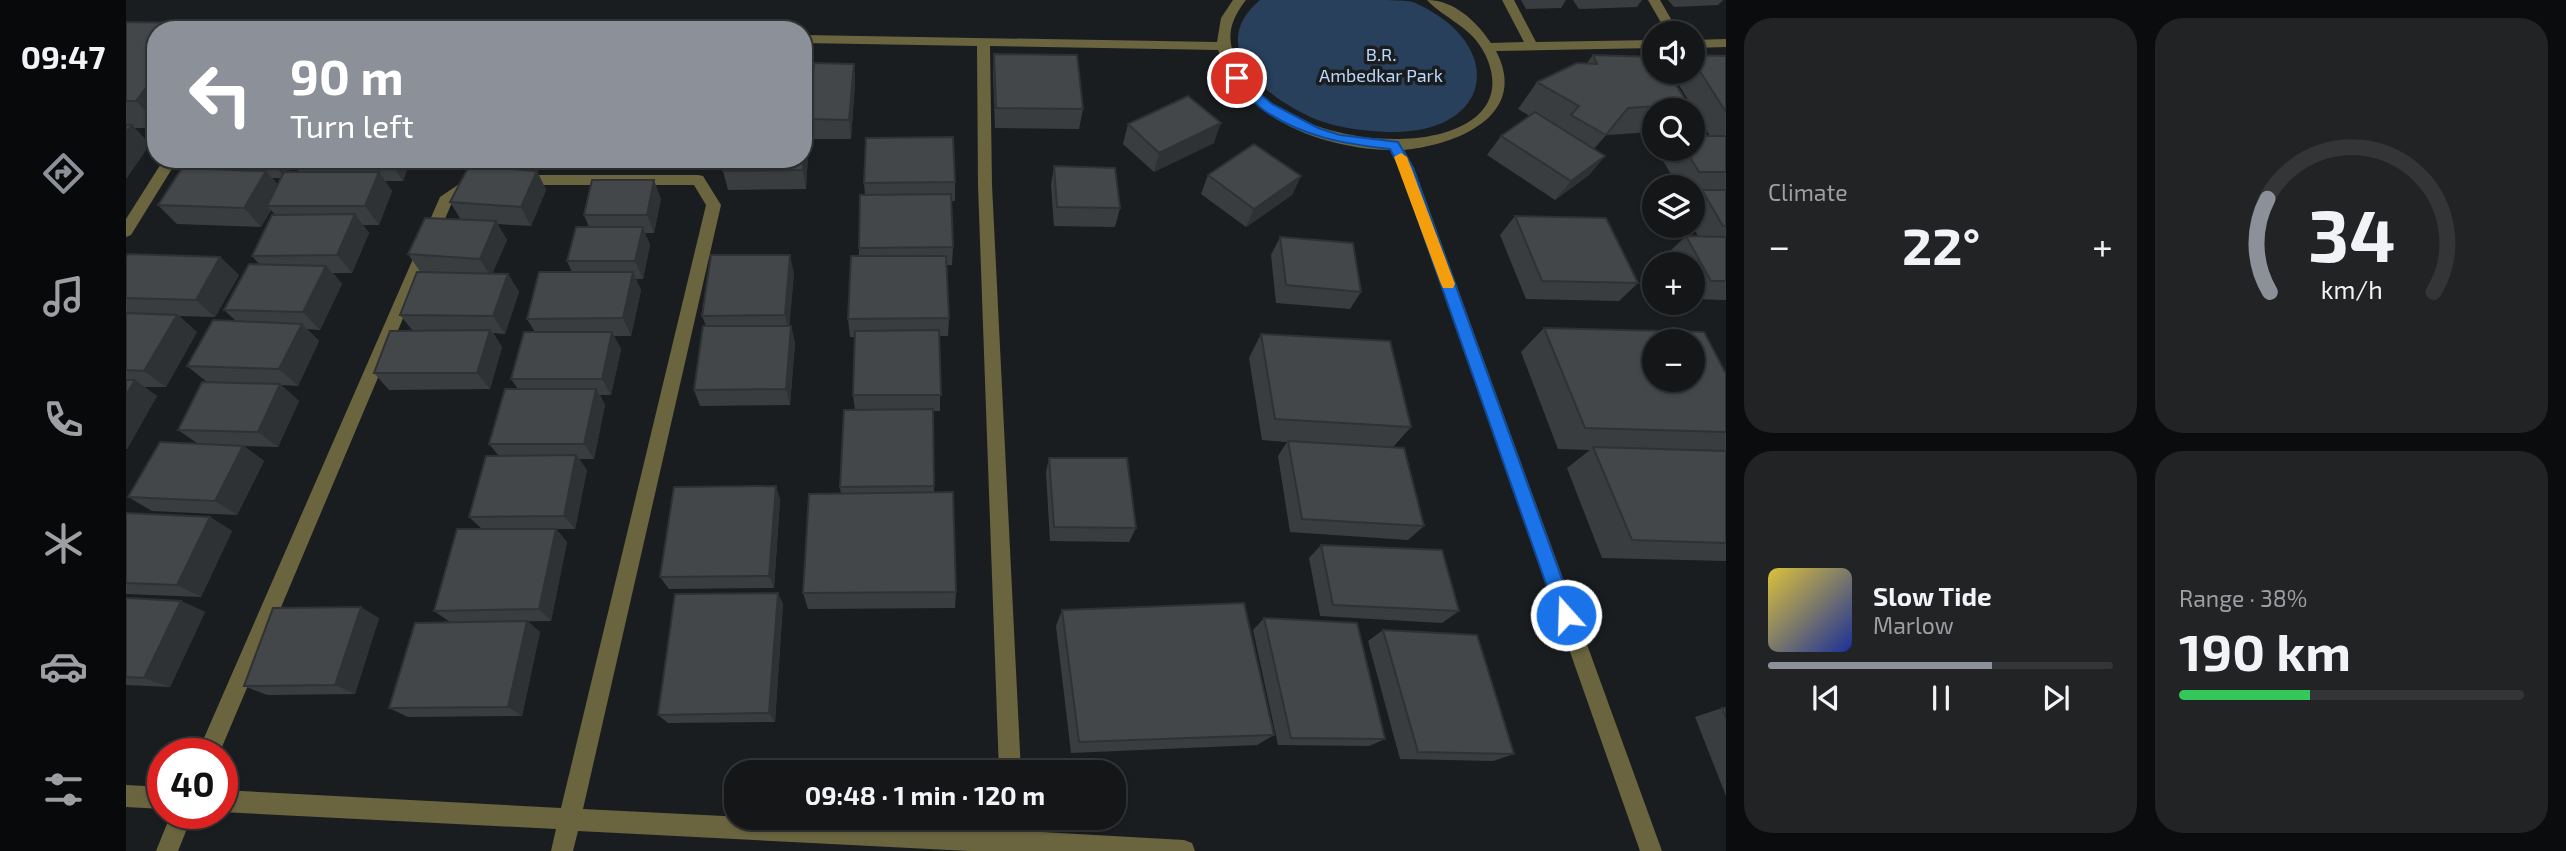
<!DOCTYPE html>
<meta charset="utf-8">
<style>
body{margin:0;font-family:"Exo 2",sans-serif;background:#212325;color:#f1f3f6;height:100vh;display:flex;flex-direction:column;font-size:26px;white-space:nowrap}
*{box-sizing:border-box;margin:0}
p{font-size:23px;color:#9d9fa2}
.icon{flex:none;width:38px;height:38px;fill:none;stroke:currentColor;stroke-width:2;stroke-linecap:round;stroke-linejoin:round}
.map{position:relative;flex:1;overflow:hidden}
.drawer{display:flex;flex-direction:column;gap:18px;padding:18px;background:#0b0c0d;width:840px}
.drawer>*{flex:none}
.guide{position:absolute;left:21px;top:21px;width:665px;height:147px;border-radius:28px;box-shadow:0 2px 5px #0004,0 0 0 2px #333537;background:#8c9099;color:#fff;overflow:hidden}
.controls{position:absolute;left:1516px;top:21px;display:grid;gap:14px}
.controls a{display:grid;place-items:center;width:63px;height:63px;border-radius:50%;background:#141618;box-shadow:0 2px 5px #0004,0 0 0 2px #333537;font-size:35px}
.speed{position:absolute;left:21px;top:738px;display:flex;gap:14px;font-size:35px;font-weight:700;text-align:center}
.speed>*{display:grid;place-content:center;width:91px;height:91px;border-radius:50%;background:#141618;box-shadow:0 2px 5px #0004,0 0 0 2px #333537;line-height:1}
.speed .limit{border:10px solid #d22;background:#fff;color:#111}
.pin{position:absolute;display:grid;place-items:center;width:60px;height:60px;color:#fff;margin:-30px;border:4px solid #fff;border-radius:50%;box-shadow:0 2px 7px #0007}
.me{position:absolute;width:77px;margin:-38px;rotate:340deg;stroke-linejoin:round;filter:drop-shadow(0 0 5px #0008)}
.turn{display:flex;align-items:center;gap:24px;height:147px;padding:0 28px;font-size:32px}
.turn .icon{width:91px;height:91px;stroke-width:2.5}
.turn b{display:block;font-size:49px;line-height:60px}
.big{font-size:52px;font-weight:700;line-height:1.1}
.drawer .card{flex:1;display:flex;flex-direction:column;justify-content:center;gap:10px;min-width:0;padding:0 24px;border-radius:28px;background:#212325}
.drawer .dial{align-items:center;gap:0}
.dial svg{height:182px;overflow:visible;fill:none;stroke:#333537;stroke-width:7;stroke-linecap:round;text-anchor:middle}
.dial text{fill:#f1f3f6;stroke:none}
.song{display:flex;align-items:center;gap:21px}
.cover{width:84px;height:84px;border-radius:10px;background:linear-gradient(135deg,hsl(50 70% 55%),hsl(230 70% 35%))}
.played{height:7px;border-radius:4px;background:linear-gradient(90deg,#8c9099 65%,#333537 65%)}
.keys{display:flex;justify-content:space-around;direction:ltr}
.heat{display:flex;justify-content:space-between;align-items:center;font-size:38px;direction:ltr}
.charge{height:10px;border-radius:5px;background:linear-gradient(90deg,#34c759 38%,#333537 0)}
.drawer .tiles{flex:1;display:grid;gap:18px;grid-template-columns:repeat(2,1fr)}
.trip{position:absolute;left:598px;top:760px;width:402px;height:70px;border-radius:28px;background:#141618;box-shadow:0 2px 5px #0004,0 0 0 2px #333537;font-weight:700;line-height:70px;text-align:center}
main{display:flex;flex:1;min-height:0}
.dock{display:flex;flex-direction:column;width:126px;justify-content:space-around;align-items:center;background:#08090a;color:#9d9fa2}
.dock .icon{width:49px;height:49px}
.dock .current{color:#8c9099}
.dock b{font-size:32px;color:#f1f3f6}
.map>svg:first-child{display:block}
</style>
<main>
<nav class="dock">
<b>09:47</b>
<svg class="icon current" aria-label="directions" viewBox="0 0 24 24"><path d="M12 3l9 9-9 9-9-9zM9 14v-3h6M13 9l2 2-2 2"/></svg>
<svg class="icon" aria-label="music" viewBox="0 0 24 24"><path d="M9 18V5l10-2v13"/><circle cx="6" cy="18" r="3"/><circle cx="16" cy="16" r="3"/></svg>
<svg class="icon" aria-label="phone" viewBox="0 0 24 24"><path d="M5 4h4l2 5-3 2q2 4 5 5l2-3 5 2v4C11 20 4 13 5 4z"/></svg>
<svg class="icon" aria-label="climate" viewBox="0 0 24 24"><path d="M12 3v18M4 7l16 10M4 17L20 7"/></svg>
<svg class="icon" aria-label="car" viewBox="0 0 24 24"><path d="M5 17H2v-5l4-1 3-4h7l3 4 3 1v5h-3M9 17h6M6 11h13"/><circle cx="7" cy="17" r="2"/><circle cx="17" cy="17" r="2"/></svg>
<svg class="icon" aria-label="filters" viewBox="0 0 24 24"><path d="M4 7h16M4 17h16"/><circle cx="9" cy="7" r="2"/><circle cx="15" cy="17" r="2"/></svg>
</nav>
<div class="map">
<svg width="1600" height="851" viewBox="0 0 1600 851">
<rect width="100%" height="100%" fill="#1a1d20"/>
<path fill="#28405b" d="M1134 0C1171 0 1208 0 1245 0 1258 0 1276 0 1287 2 1382 43 1369 135 1262 132 1237 131 1212 128 1189 119 1143 100 1077 48 1134 0Z"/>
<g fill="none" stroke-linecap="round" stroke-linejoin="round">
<path fill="#6a653f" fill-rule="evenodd" d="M1107 0H1120C1102 23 1099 41 1114 68 1166 166 1412 164 1359 54 1346 27 1319 19 1301 0 1328 0 1350 21 1365 43L1398 42 1376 0H1388L1410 42 1528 40V48L1370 51C1404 116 1330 145 1278 150L1288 168 1536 851H1514L1274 168 1264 150C1196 148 1116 119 1092 50L864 46 866 185 895 772H873L852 185 851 46 677 43V35L1091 42 1095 18Z
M1522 0H1534L1553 33H1541Z
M0 23 156 26 162 30 0 31Z
M1600 39V47L1566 48V40Z
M38 159H52L5 235 0 237V219Z
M348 174 355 179 327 200 93 754H71L314 197Z
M394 175H572L577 176 595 205 457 809 875 830V817H897L898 831 1058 840 1066 843 1069 851H843L452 831 447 851H425L430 829 96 812V790L435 808 580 205 568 185H394L387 180Z
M0 785 37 787V809L0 807Z
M45 814H67L52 851H30Z"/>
</g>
<path fill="#3a3d40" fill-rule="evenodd" d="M1395 0H1440L1435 8 1400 9Z
M1447 0H1516L1511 7 1453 9Z
M1542 0H1597L1592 5 1548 7Z
M0 22 67 23 72 30H30V128H8L24 144 0 179Z
M868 54 957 109 953 129 869 128 867 73Z
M1467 55 1562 104 1556 110H1528V132L1480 135 1468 149 1479 156 1463 175 1429 200 1361 155 1375 136 1404 116 1392 109 1411 82 1460 64Z
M1566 55 1600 56V300L1566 299V264H1546L1541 254 1560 236H1572L1566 225V199L1574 191H1566V187H1552L1534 155 1539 149H1566L1584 136 1547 75 1550 72H1566Z
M728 64 729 83 725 139H684L682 119Z
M1002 124 1088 143 1028 172 997 144Z
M682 153 680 189 602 190 597 171Z
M64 159H285L277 181H259L266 191 253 225H237L243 233 226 273H207L216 284 194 330 181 329 193 341 172 386 155 385 173 401 152 447 118 446 138 461 111 515 26 511 2 497 71 443 52 430 81 382 61 366 110 321 98 310 133 264 126 256 149 215 145 210 135 227 51 224 32 205 72 169ZM167 164 173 172H162ZM146 178H155L152 185Z
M928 166 994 208 989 227 928 226 925 185Z
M411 171 420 190 405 226 371 224 381 240 366 274H382L393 292 379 334 367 333 376 347 364 389 263 390 248 373 287 331 274 315 295 273 282 254 335 220 324 202Z
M1082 175 1175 176 1166 195 1120 227 1075 194Z
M829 182V201H825L827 247 826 265H821L823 318 822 336H814V411H807L808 493 830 592 829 608 682 609 677 593 715 494 714 487 729 410 727 395 729 337H724L722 319 733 256V248L739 195 738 183Z
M535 199 528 233H519L524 245 517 279H510L515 290 505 336H488L495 349 485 395H474L479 405 468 459H453L461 470 449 529H430L441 542 425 621 324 622 308 611 356 529 343 517 373 456 363 444 392 389 385 379 409 332 401 319 446 272 441 261 463 227 458 215Z
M1389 216 1512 283 1493 301 1400 299 1374 235Z
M1154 237 1235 292 1224 309 1150 303 1145 255Z
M0 257H94L113 275 89 317 53 316 71 332 40 387H18L31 396 1 449H0Z
M668 273 663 326H665L669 343 664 405 574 406 568 390 580 326 576 316Z
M1418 328 1600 374V561L1476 558 1441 468 1464 450 1432 449 1395 352Z
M1135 334 1285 427 1267 447 1298 526 1282 540 1164 532 1152 456 1161 442 1136 440 1123 358Z
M923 458 1010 528 1003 542 924 541 920 472Z
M650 486 654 500 648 588 543 589 534 577Z
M0 513 84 517 106 531 75 597 0 594Z
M1195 545 1333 611 1316 623 1194 616 1183 558Z
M0 598 55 601 79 612 44 687 0 685Z
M657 604 649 722 542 723 532 715Z
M936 610 1148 735 1131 745 945 753 930 626Z
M253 618 229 694 141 695 118 686Z
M1138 618 1259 739 1243 746 1152 745 1127 630Z
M401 621 414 632 396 716 282 717 263 708Z
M1257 630 1388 754 1367 761 1274 759 1242 641Z
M1596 708H1600V796L1569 717Z"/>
<path fill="#2f3234" d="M67 23 72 30H62Z
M728 64 729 83 725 139 723 120Z
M30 74V123L10 101Z
M1095 123 1088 143 1028 172 1033 153Z
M6 125 24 144 0 179V132Z
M680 134 682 153 680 189 677 170Z
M1479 156 1463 175 1429 200 1445 181Z
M143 159H170L165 162 167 164 159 178Z
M265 159H285L277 181 264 162Z
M140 171 156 190 141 206 145 210 135 227 118 208Z
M411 171 420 190 405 226 395 207Z
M253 172 266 191 253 225 239 206Z
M1175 176 1166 195 1120 227 1128 209Z
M528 180 535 199 528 233 521 215Z
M229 214 243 233 226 273 211 255Z
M370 221 381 240 365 277 354 259Z
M517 227 524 245 517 279 509 261Z
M664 255 668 273 663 332 659 315Z
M94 257 113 275 89 317 70 300Z
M200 266 216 284 194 330 177 312Z
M507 272 515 290 505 336 497 318Z
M382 274 393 292 379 334 367 316Z
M51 315 71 332 40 387 18 371Z
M176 324 193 341 172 386 153 369Z
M665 326 669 343 664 405 660 389Z
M364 330 376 347 364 389 351 373Z
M486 332 495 349 485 395 476 379Z
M9 380 31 396 1 449H0V395Z
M154 384 173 401 152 447 132 432Z
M470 389 479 405 468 459 458 444Z
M117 446 138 461 111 515 89 501Z
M450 455 461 470 449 529 438 516Z
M650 486 654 500 648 588 643 576Z
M84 517 106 531 75 597 51 585Z
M430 529 441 542 425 621 413 609Z
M652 593 657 604 649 722 643 713Z
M55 601 79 612 44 687 18 678Z
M235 607 253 618 229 694 209 685Z
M401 621 414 632 396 716 382 707Z"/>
<path fill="#43474a" stroke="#2f3234" stroke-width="2" fill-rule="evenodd" d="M0 22 67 23 62 30H30V74L10 101H0Z
M868 54 951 55 957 109 870 108Z
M1467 55 1528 57V72H1542L1562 104 1502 108 1480 135 1445 115 1453 106 1411 82 1451 63 1471 64Z
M1566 55 1600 56V112L1566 59Z
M688 63 728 64 723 120 682 119Z
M1062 96 1095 123 1033 153 1002 124Z
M1409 112 1479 156 1445 181 1375 136Z
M0 125H6L0 132Z
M677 134H680L677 170 597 171 598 159H677Z
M1566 136H1600V172H1573L1559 149H1566Z
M827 137 829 182 738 183 740 138Z
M1128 144 1175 176 1128 209 1082 175Z
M167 159H265L264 162H165Z
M343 166 411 171 395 207 324 202Z
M928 166 989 168 994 208 931 207Z
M56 168 140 171 118 208 32 205Z
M158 172H253L239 206H141Z
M466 180H528L521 215H458Z
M1576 190H1600V226H1597Z
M825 194 827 247 733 248 734 195Z
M229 214 211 255 126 256 146 215Z
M1389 216 1480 218 1512 283 1416 281Z
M299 218 370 221 354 259 282 254Z
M450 227H517L509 261H441Z
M1560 236 1600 237V281H1585Z
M1154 237 1227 243 1235 292 1160 285Z
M2 254 94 257 70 300 0 298V257Z
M585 255H664L659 315 576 316Z
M725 256H820L823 318 722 319Z
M123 264 200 266 177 312 98 310Z
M291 272 382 274 367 316 274 315Z
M413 272H507L497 318 401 319Z
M0 313 51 315 18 371 0 370Z
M87 320 176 324 153 369 61 366Z
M577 326H665L660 389 568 390Z
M1418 328 1578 332 1600 374V432L1459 428ZM1528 341H1566V380H1528Z
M364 330 351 373H248L264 331Z
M813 330 815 395H727L729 331Z
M398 332H486L476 379H385Z
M1135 334 1264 341 1285 427 1149 419Z
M0 380H9L0 395Z
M76 382 154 384 132 432 52 430Z
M379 389H470L458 444H363Z
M807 409 808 486 714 487 718 410Z
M1162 441 1278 448 1298 526 1176 519Z
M34 442 117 446 89 501 2 497Z
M1467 447 1600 451V543L1506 540Z
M450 455 438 516 343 517 360 456Z
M923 458H1001L1010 528 928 527Z
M650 486 643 576 534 577 548 487Z
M827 492 830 592 677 593 683 494Z
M0 513 84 517 51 585 0 583Z
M331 529H430L413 609 308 611Z
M1195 545 1316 550 1333 611 1207 605Z
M652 593 643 713 532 715 549 594Z
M0 598 55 601 18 678 0 677Z
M1118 603 1148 735 953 742 936 610Z
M235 607 209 685 118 686 147 608Z
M1138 618 1231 623 1259 739 1165 738Z
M401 621 382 707 263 708 289 623Z
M1257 630 1351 635 1388 754 1292 752Z
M1596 708H1600V718Z"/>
<path fill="#1a73e8" stroke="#114b97" stroke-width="2" d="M1111 74 1146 104 1192 128 1214 135 1272 142 1287 168 1449 615 1447 621 1440 623 1434 621 1431 615 1274 168 1264 149C1219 144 1177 137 1139 111 1127 103 1117 90 1107 80V75Z"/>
<path fill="#f59e0b" d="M1275 153 1281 157 1329 284 1327 288H1317L1315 284 1268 157Z"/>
<g text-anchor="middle" stroke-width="7" stroke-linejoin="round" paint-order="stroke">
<g font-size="18" fill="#bbd8f9" stroke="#1a1d20">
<text x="1255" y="61">B.R.<tspan x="1255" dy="21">Ambedkar Park</tspan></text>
</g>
</g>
</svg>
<div class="controls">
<a><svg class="icon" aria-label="sound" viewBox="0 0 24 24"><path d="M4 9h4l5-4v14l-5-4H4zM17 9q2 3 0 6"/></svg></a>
<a><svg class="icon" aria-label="search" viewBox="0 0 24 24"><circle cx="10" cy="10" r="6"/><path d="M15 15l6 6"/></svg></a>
<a><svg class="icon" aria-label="layers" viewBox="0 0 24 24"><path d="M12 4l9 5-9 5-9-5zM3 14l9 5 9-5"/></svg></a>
<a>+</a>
<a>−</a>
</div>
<div class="speed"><div class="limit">40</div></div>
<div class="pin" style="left:1111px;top:78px;background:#d93025"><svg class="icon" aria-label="arrive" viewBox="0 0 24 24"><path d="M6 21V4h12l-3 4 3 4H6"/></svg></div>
<svg class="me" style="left:1440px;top:615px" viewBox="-20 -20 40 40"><circle r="17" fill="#1a73e8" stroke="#fff" stroke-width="3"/><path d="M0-11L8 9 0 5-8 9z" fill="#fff"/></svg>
<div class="trip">09:48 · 1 min · 120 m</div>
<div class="guide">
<div class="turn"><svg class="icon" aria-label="left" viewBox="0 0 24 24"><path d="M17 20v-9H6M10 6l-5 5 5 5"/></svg><div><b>90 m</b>Turn left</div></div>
</div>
</div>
<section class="drawer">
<div class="tiles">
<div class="card"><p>Climate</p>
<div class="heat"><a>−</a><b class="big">22°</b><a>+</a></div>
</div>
<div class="card dial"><svg viewBox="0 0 100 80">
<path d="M14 69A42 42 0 1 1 86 69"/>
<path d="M14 69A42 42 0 0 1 13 28" stroke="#8c9099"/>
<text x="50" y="56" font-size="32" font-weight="700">34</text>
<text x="50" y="72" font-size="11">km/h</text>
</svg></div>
<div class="card">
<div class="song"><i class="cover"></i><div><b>Slow Tide</b><p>Marlow</p></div></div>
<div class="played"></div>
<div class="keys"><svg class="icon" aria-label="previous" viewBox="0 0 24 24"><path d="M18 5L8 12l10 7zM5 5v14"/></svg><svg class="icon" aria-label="pause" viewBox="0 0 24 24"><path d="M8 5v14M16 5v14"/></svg><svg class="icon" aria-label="next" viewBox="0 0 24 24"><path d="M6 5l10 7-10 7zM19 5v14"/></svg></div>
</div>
<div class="card"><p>Range · 38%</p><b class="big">190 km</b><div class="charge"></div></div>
</div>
</section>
</main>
